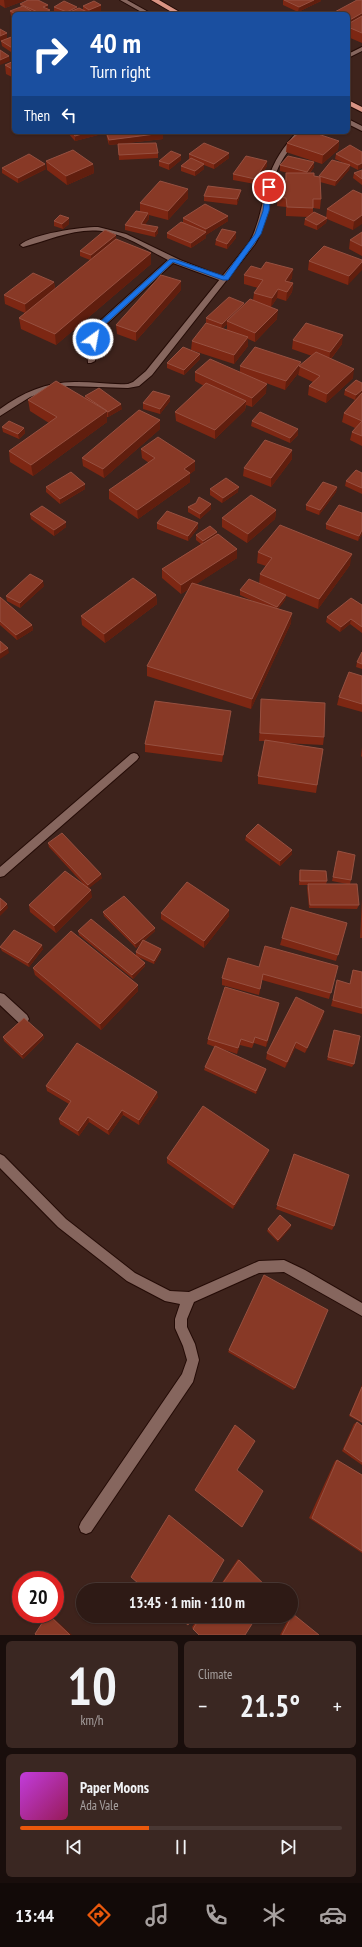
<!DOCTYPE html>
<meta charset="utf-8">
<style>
body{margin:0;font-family:"PT Sans Narrow",sans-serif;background:#3a2722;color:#f1f3f6;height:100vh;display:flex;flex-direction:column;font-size:15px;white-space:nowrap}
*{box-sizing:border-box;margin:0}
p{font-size:13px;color:#a7a1a0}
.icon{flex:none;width:22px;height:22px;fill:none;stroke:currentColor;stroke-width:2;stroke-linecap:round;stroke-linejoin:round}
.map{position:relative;height:1635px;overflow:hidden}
.panel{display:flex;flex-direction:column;gap:6px;padding:6px;background:#190e0c;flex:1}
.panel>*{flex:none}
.top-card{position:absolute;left:12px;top:12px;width:338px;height:122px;border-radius:6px;box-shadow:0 1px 3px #0004,0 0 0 1px #493834;background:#1a4fa0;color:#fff;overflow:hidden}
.speed{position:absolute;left:12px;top:1571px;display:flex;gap:8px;font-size:20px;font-weight:700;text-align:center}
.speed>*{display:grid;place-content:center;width:52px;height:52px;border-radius:50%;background:#2e1a15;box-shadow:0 1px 3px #0004,0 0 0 1px #493834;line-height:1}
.speed .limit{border:6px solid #d22;background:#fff;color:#111}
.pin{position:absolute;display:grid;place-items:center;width:34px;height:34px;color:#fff;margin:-17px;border:2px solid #fff;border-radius:50%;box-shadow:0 1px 4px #0007}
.me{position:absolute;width:44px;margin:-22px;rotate:32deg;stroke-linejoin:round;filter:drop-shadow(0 0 3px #0008)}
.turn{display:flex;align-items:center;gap:14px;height:84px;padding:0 12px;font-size:18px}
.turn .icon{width:52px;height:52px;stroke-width:2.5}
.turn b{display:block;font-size:28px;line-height:34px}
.then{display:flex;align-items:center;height:38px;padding:0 12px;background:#0003;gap:8px;font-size:15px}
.big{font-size:30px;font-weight:700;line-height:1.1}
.panel .widget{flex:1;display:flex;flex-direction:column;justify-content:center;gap:6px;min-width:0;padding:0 14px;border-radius:6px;background:#3a2722}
.panel .dial{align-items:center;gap:0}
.dial b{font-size:52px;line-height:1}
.song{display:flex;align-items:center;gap:12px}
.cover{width:48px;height:48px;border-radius:6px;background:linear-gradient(135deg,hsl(290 70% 55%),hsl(330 70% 35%))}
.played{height:4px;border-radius:2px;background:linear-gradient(90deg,#ea580c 40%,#493834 40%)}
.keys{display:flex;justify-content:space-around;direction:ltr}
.heat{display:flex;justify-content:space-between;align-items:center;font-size:22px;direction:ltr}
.panel .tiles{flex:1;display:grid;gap:6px;grid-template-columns:1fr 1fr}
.widget:last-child{grid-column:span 2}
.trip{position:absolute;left:76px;top:1583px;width:222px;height:40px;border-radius:20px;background:#2e1a15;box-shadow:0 1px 3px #0004,0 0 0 1px #493834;font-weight:700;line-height:40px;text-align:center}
.dock{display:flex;height:64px;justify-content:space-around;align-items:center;background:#120a08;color:#a7a1a0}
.dock .icon{width:28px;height:28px}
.dock .current{color:#ea580c}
.dock b{font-size:18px;color:#f1f3f6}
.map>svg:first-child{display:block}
</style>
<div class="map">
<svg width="362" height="1635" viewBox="0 0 362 1635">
<rect width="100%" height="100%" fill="#3e231c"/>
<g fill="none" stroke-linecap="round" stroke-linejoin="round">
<defs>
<path id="service" d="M362 47V51L348 58V54Z
M98 227 126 234 180 260 229 279 222 281 173 263 98 332 95 347V361L91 363H88L87 347 91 329 168 260C148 250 128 236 107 232 78 226 50 240 23 247L20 245C32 234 80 227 98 227Z"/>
<path id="minor" d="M120 0H127L152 14H145Z
M348 119 362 126V131L348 124Z
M297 132H303C293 145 282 157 276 173 268 197 268 222 255 244L152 375 139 386 128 388 68 386 49 390 30 397 0 416V409C23 392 49 381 78 382 95 382 111 385 128 384L133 382 146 371 249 243C260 223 262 202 268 180 273 162 284 146 297 132Z
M134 753 137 754 139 757 137 760 4 876 0 877V867L131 754Z
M0 993 4 994 27 1015 29 1019 27 1023 23 1024 19 1023 0 1005Z
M0 1154 4 1156 66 1219 135 1273 170 1291 189 1292 259 1261 284 1260 305 1270 362 1303V1316L284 1272 259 1273 194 1302 187 1319V1327L195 1344 199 1360 193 1382 91 1532 86 1534 81 1532 79 1527 81 1522 182 1374 187 1360 183 1346 175 1328V1319L180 1304 165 1301 127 1281 58 1227 0 1168Z"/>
<path id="trunk" d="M151 0H159L183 14H175Z
M348 100 362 107V112L348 105Z"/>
</defs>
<use href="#service" stroke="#240b06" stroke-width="2"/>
<use href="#minor" stroke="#240b06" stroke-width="2"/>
<use href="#trunk" stroke="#240b06" stroke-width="2"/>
<use href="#service" fill="#86665e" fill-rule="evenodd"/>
<use href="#minor" fill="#86665e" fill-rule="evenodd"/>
<use href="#trunk" fill="#d99484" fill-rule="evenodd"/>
</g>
<path fill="#7d2713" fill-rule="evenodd" d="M0 0H26L5 8 0 5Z
M283 0H321V1L298 12 283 5Z
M362 0V43L348 37V14Z
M20 4 48 9 50 10V14H14V17L11 16 10 11 21 7Z
M101 5V11L92 14H59L54 12V7L83 10V6Z
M14 36V54L2 46 1 41Z
M14 61V78L6 74 5 65Z
M67 132H98V135L75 141Z
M106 132 163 139 109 145 107 138Z
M339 141 338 150 322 164 286 152 287 143Z
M118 144 158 153V158L119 160Z
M362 152 358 170 350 166 349 170 335 186 320 182 321 199 320 209 313 208V213L326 218 327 209 362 194 353 230 327 219 326 223 317 230 304 225 305 219 308 217 286 216V207L277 206 278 181H285L286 173H288L280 171V165L314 162V167L310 173 314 176 319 177 344 163 335 159 336 154Z
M189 154 229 158 214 169 204 165V169L195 176 181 171V166L190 159H189Z
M181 160 169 170 159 166V161Z
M46 161 93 164 94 173 67 185 47 170Z
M267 161V166L255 184 233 180V174Z
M2 168 46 169 18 183 2 173Z
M362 170V185L353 178 354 173Z
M188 189V198L168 220 149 215V219L145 224 158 233 155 237 125 230V225L140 212V203Z
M240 195 237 205 204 201V196Z
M228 216V221L206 235V238L191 248 167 238V233L183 223V218Z
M54 221 69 224 63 229 54 226Z
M362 232V256L349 249 350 240Z
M236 238 227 249 215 245 216 240Z
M116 239 151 253V264L56 345 21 329 19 318 25 313 5 304 4 295 54 282 55 289 90 260 80 256V251Z
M362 260 348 285 308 270 309 261Z
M244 275 292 278 289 282 293 283 292 292 286 301 277 298 271 307 277 319 255 342 248 339V346L234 364 191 350 192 341 208 324 206 323V318L244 303V305L253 300 254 293 258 288 244 284ZM227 324V330L222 329Z
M181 290 136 341 117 334 116 325Z
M293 340 342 344 331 359 353 378 326 403 308 395 309 386 313 382 298 375 299 372 285 390 266 383V393L252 407 246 405 245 410 215 439 176 421 175 412 204 386 195 381V372H240V366L301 362 300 366 312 356 292 349Z
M200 359 184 375 167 368V363Z
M362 383V446L350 440 352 432 355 428 342 422 344 413 355 400 344 395 345 390Z
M85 396 122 409 108 417H107V422L33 476 10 462 9 451 49 423 30 411 28 400 85 398Z
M170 396V401L160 414 143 409V403Z
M252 421 298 435 290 443 251 426Z
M2 427 24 428 25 433 19 439 3 432Z
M160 429 104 478 83 466 82 458Z
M141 449 195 461V470L190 474V482L138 519 109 499V490L149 463 142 458Z
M292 459 271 487 243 476 244 468Z
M362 473V494L345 486 346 481Z
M46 487 85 489 60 504 46 492Z
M337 487 336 492 319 515 306 510V505Z
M210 489 238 492 222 503 210 495Z
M188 507 211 509 200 519 188 512Z
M276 510 275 519 247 543 222 527V518Z
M362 513V534L358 541 326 529V524Z
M30 514 66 527 54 536 31 519Z
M157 523H198V528L188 541 157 529Z
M217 534 237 549V558L196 584 255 602 240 595V590L259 584 260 574 266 566 257 563 258 552 350 565 318 609 279 593 286 595 285 600 278 609 291 623 251 709 147 676V666L189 589 181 594 162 578V569L201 544 196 540V535Z
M44 586 20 608 7 601 6 596Z
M156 595 157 604 105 643 82 625 81 616Z
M0 597 32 625 33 630 17 640 0 625Z
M362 605V633L350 624 340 632 326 622 327 617Z
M362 652V669L356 667 357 662Z
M362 676V712L337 705 339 697Z
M261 699 324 737 323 745 284 743 323 749 316 793 258 784V776L265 741H259Z
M230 719 222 762 145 752V744Z
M362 747V757L361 756Z
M246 836 292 854 280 866 245 840Z
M48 843 102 878 88 888 92 897 56 933 30 912 29 905 87 888 49 847Z
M338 851 351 880 350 884 359 905 357 909 309 908 307 888 308 885H299V874L300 870 327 881 326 884H347L332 881Z
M362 899V938H360Z
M103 912 155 931 144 941 161 949V952L154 964 138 957 145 963V966L133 979 79 935 78 931 136 955V952L141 944 136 948 104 916Z
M161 913 229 916 204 948 161 919Z
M347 923 336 961 280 945 282 938Z
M0 947 43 949 29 967 2 951Z
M338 966 329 999 262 980 259 995 222 985V978L259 967Z
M33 968 138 991 101 1030 35 975Z
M353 970 362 972V1014L331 1006 336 986 350 984Z
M279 1003 278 1009 266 1047 254 1043 252 1048 240 1045 237 1054 222 1049 265 1072 256 1094 204 1070 205 1067 215 1047 207 1044 208 1039Z
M323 1017 305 1053 295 1048 285 1068 266 1059 267 1053Z
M333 1033 354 1064 352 1067 327 1060Z
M43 1035 44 1038 23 1059 4 1041 3 1037Z
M46 1086 158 1097 139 1125 123 1115 109 1135 89 1122 79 1136 60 1124 59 1119 69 1104 47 1091Z
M268 1154 233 1209 167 1163V1158Z
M294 1154 334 1226 332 1230 276 1209Z
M291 1225 290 1228 278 1242 267 1231 268 1229Z
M229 1350 295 1388 293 1390 228 1352Z
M362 1385V1423L349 1416Z
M357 1422 362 1426V1465L342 1451 354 1424Z
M235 1425 237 1470 242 1527H241L195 1490Z
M337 1460 362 1475V1553L309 1518 335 1461Z
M238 1559 239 1560 270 1590H217Z
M291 1613 319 1635H280L290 1616H291Z
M200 1616H257L193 1629 192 1627Z"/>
<path fill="#601e0e" d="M4 0H26L5 8Z
M314 0H321V1L298 12 299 7Z
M48 5V10L43 7Z
M101 5V11L92 14H90L89 10Z
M77 7V12L67 14V12Z
M50 10V14H42Z
M362 13V22L348 27V21Z
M7 33V39L0 41V36Z
M9 56 10 61 0 65V60Z
M89 132H98V135L75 141V136Z
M209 132H216L209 134Z
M163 133V139L109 145V140Z
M339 141 338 150 322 164 323 155Z
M229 153V158L214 169V164Z
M181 155V160L169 170V164Z
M267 161V166L255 184V179Z
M314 162V167L306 177 307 172Z
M362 163V168L358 170V165Z
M45 164 46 169 18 183V178Z
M93 164 94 173 67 185 66 176Z
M204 164V169L195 176V171Z
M350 165 349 170 335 186 336 181Z
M188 189V198L168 220V211Z
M241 190 240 195 237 205V199Z
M148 213 149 219 142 229 141 224Z
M362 215V224L353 230 354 221Z
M228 216V221L206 235V238L191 248V243L206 232V229Z
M69 218V224L63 229 62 224Z
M327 218 326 223 317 230V225Z
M158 227V233L155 237V232Z
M236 232V238L227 249V244Z
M116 235V240L91 260V255Z
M151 253V264L56 345 55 334Z
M362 262V270L348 285 349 276Z
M293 269 292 278 284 290 285 281Z
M181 281V290L136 341V332Z
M54 282 55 291 26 314 25 304Z
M293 283 292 292 286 301 287 292Z
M278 289 277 298 271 307 272 298Z
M244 303V309L227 321V324L221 330 222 324Z
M278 310 277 319 255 342V333Z
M343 335 342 344 329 361 330 352Z
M248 337V346L234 364V355Z
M200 354V359L184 375V370Z
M301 362 299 372 285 390 286 381Z
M354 369 353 378 326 403 327 394Z
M267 384 266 393 252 407V398Z
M362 390V395L355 400 356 395Z
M170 396V401L160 414V409Z
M246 401 245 410 215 439V430Z
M121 404 122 409 108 417V412Z
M107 411V422L33 476 31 465Z
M160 420V429L104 478 103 469Z
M24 428 25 433 19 439 18 434Z
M298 429V435L290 443V438Z
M292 450V459L271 487V478Z
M195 461V470L190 474V482L138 519 137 510 184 469Z
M85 484V489L60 504V499Z
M239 487 238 492 222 503 223 498Z
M337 487 336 492 319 515 320 510Z
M211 504V509L200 519V514Z
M276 510 275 519 247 543 248 534Z
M66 522V527L54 536V530Z
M198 523V528L188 541V536Z
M362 530V534L358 541 359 536Z
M217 532V537L203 546V541Z
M237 549V558L181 594V585Z
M352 554 350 565 318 609 319 599Z
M43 581 44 586 20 608V603Z
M156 595 157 604 105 643 104 634Z
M286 595 285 600 276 612 277 607Z
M292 613 291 623 251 709 252 699Z
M351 619 350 624 340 632 341 627Z
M32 625 33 630 17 640 16 635Z
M8 648 9 653 0 659V653Z
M231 711 230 719 222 762 223 755Z
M292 850V854L280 866V861Z
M101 874 102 878 88 889V885Z
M91 890 92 897 56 933 54 926Z
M7 904 8 908 0 916V911Z
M229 910V916L204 948V941Z
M155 928V931L136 948 135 944Z
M42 945 43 949 29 967 28 963Z
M161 949V952L154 964V961Z
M145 963V966L133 979 132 975Z
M138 985V991L101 1030 100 1024Z
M279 1003 278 1009 266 1047 267 1041Z
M324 1011 323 1017 305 1053 307 1048Z
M43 1035 44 1038 23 1059 22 1055Z
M241 1039 240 1045 237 1054 238 1048Z
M296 1042 295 1048 285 1068 287 1062Z
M266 1069 265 1072 256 1094V1091Z
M157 1092 158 1097 139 1125V1120Z
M122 1110 123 1115 109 1135 108 1130Z
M88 1117 89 1122 79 1136 78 1131Z
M269 1150 268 1154 233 1209 234 1205Z
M291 1225 290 1228 278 1242V1240Z
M48 1614H49L72 1635H70Z"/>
<path fill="#883926" stroke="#965040" d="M28 0H38L48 5 43 7 50 10 42 14 20 4Z
M284 0H314L299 7Z
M357 0H362V13L348 21V14H331Z
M64 1 77 7 67 12 54 7Z
M94 1 101 5 89 10 83 6Z
M23 6 36 14H16L10 11Z
M79 8 89 13 87 14H65Z
M362 16V33L348 27V24Z
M0 29 7 33 0 36Z
M14 36V49L1 41Z
M0 50 9 56 0 60Z
M14 61V70L5 65Z
M72 132H89L75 136Z
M106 132H162L163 133 109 140Z
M300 132H312L339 141 323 155 287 143Z
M156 143 158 153 119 155 118 144Z
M204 143 229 153 214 164 189 154Z
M350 145 362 152V163L358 165 336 154Z
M73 150 93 164 66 176 46 161Z
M171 151 181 155 169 164 159 161Z
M29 154 45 164 18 178 2 168Z
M246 156 267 161 255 179 233 174Z
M288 156 314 162 307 172 280 165Z
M191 158 204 164 195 171 181 166Z
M332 160 350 165 336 181 319 176Z
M362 170V179L354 173Z
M286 173H314V176L320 177 321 199H313V208L287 207 286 198 278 197V181H286Z
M160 181 188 189 168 211 140 203Z
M208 186 241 190 237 199 204 196Z
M353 190 362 194V215L354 221 327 209Z
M205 204 228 216 206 229 183 218Z
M136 211 148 213 141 224 158 227 155 232 125 225Z
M314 212 327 218 317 225 305 219Z
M60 215 69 218 62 224 54 221Z
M181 222 206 232 191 243 167 233Z
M222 229 236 232 227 244 216 240Z
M105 230 116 235 91 255 80 251Z
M362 232V246L350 240Z
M116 239 151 253 55 334 19 318Z
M324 246 362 260V262L349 276 309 261Z
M266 262 293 269 285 281 293 283 287 292 278 289 272 298 254 293 263 280 244 275 251 266 261 269Z
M33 273 54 282 25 304 4 295Z
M161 275 181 281 136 332 116 325Z
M229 297 244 303 222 324 206 318Z
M250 299 278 310 255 333 227 321Z
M206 323 248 337 234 355 192 341Z
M306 323 343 335 330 352 293 340Z
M183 347 200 354 184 370 167 363Z
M255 347 301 362 286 381 240 366Z
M316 352 354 369 327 394 309 386 320 376 299 366Z
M210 359 267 384 252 398 195 372Z
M356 380 362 383V390L356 395 345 390Z
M56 381 107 411 31 465 9 451 57 417 28 400Z
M206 383 246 401 215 430 175 412Z
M99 388 121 404 108 412 106 411H107L85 396Z
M153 391 170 396 160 409 143 403Z
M362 393V436L352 432 362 421 344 413Z
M139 410 160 420 103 469 82 458Z
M260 412 298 429 290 438 252 421Z
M9 421 24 428 18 434 2 427Z
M158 437 195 461 184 469 190 473 137 510 109 490 155 458 141 449Z
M265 440 292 450 271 478 244 468Z
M356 470 362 473V488L346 481Z
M71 472 85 484 60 499 46 487Z
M226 478 239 487 223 498 210 489Z
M323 482 337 487 320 510 306 505Z
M251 495 276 510 248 534 222 518Z
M199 497 211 504 200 514 188 507 196 503Z
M339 505 362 513V530L359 536 326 524Z
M42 506 66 522 54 530 30 514Z
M167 511 198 523 188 536 157 523Z
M280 525 352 554 319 599 260 574 272 558 258 552Z
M210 526 217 532 203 541 196 535Z
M218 534 237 549 181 585 162 569Z
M30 574 43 581 20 603 6 596Z
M133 578 156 595 104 634 81 616Z
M249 579 286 595 277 607 240 590Z
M192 583 292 613 252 699 147 666Z
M0 597 32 625 16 635 0 621Z
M351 598 362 605V627L351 619 341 627 327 617Z
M0 641 8 648 0 653Z
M362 652V664L357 662Z
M349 672 362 676V704L339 697Z
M261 699 325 703 324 737 260 733Z
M155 701 231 711 223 755 145 744Z
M265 740 323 749 317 785 258 776Z
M258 824 292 850 280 861 246 836Z
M62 833 101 874 88 885 48 843Z
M338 851 355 855 351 880 333 877Z
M300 870 326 871 327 881H300Z
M65 871 91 890 54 926 29 905Z
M187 882 229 910 204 941 161 913Z
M308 884H357L359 905H310Z
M124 896 155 928 135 944 103 912Z
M0 898 7 904 0 911Z
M291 907 347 923 338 955 282 938Z
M91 919 145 963 132 975 78 931Z
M14 930 42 945 28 963 0 947Z
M71 931 138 985 100 1024 33 968Z
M143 940 161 949 154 961 136 952Z
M265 946 338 966 331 993 263 974 260 989 222 978 228 958 259 967Z
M353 970 362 972V1008L333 1000 337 980 350 984Z
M225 987 279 1003 267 1041 255 1037 253 1043 241 1039 238 1048 208 1039Z
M296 997 324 1011 307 1048 296 1042 287 1062 267 1053Z
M24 1018 43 1035 22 1055 3 1037Z
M334 1030 360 1036 354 1064 328 1057Z
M77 1043 157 1092 139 1120 122 1110 108 1130 88 1117 78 1131 59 1119 71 1101 46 1086Z
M215 1046 266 1069 256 1091 205 1067Z
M203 1106 269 1150 234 1205 167 1158Z
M294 1154 349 1175 334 1226 277 1205Z
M280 1215 291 1225 278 1240 268 1229Z
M264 1275 328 1310 295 1388 229 1350Z
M362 1387V1422L350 1415Z
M357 1422 362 1426V1462L344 1449Z
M235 1425 255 1441 237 1470 263 1491 242 1527 195 1490Z
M337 1460 362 1475V1551L312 1518Z
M169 1515 224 1560 207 1590H146L131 1577Z
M239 1560 270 1590H218Z
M48 1614 70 1635H36L35 1634Z
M293 1614 319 1635H282Z
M177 1616H193L188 1625Z
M201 1616H257L245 1635H199L193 1629Z"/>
<path fill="#1a73e8" stroke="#114b97" d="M269 185 272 187 269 211 261 234 228 280H223L173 262 98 331 95 340H91L92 329 170 259H174L224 276 255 234 263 211 266 187Z"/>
</svg>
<div class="speed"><div class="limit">20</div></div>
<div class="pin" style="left:269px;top:187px;background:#d93025"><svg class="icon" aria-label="arrive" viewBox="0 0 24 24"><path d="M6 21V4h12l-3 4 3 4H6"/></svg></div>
<svg class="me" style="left:93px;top:339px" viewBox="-20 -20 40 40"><circle r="17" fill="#1a73e8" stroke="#fff" stroke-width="3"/><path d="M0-11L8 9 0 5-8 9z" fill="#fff"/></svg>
<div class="trip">13:45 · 1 min · 110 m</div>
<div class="top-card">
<div class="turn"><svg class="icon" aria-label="right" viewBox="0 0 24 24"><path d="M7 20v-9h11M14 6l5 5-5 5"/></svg><div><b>40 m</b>Turn right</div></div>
<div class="then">Then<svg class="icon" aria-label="left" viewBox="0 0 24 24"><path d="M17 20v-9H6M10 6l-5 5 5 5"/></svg></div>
</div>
</div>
<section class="panel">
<div class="tiles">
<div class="widget dial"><b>10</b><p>km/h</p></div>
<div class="widget"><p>Climate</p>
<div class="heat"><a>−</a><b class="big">21.5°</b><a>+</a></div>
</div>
<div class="widget">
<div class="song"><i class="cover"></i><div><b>Paper Moons</b><p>Ada Vale</p></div></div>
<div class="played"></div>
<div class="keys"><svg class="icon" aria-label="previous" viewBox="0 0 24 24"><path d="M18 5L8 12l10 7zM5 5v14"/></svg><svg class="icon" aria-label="pause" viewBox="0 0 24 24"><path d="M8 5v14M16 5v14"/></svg><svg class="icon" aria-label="next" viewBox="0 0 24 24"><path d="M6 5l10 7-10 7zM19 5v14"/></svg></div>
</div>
</div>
</section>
<nav class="dock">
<b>13:44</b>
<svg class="icon current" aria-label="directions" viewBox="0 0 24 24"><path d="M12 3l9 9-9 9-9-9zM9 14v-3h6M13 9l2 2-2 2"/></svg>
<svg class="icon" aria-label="music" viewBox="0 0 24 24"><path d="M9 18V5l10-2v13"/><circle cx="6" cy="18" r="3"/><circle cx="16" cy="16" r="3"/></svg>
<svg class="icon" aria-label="phone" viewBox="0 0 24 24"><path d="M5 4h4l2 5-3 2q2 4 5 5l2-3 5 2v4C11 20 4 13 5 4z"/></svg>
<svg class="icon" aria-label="climate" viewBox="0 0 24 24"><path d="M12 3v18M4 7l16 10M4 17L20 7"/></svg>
<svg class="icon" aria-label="car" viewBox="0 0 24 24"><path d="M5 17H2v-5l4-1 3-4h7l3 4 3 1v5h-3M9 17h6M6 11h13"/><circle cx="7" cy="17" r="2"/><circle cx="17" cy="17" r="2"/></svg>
</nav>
